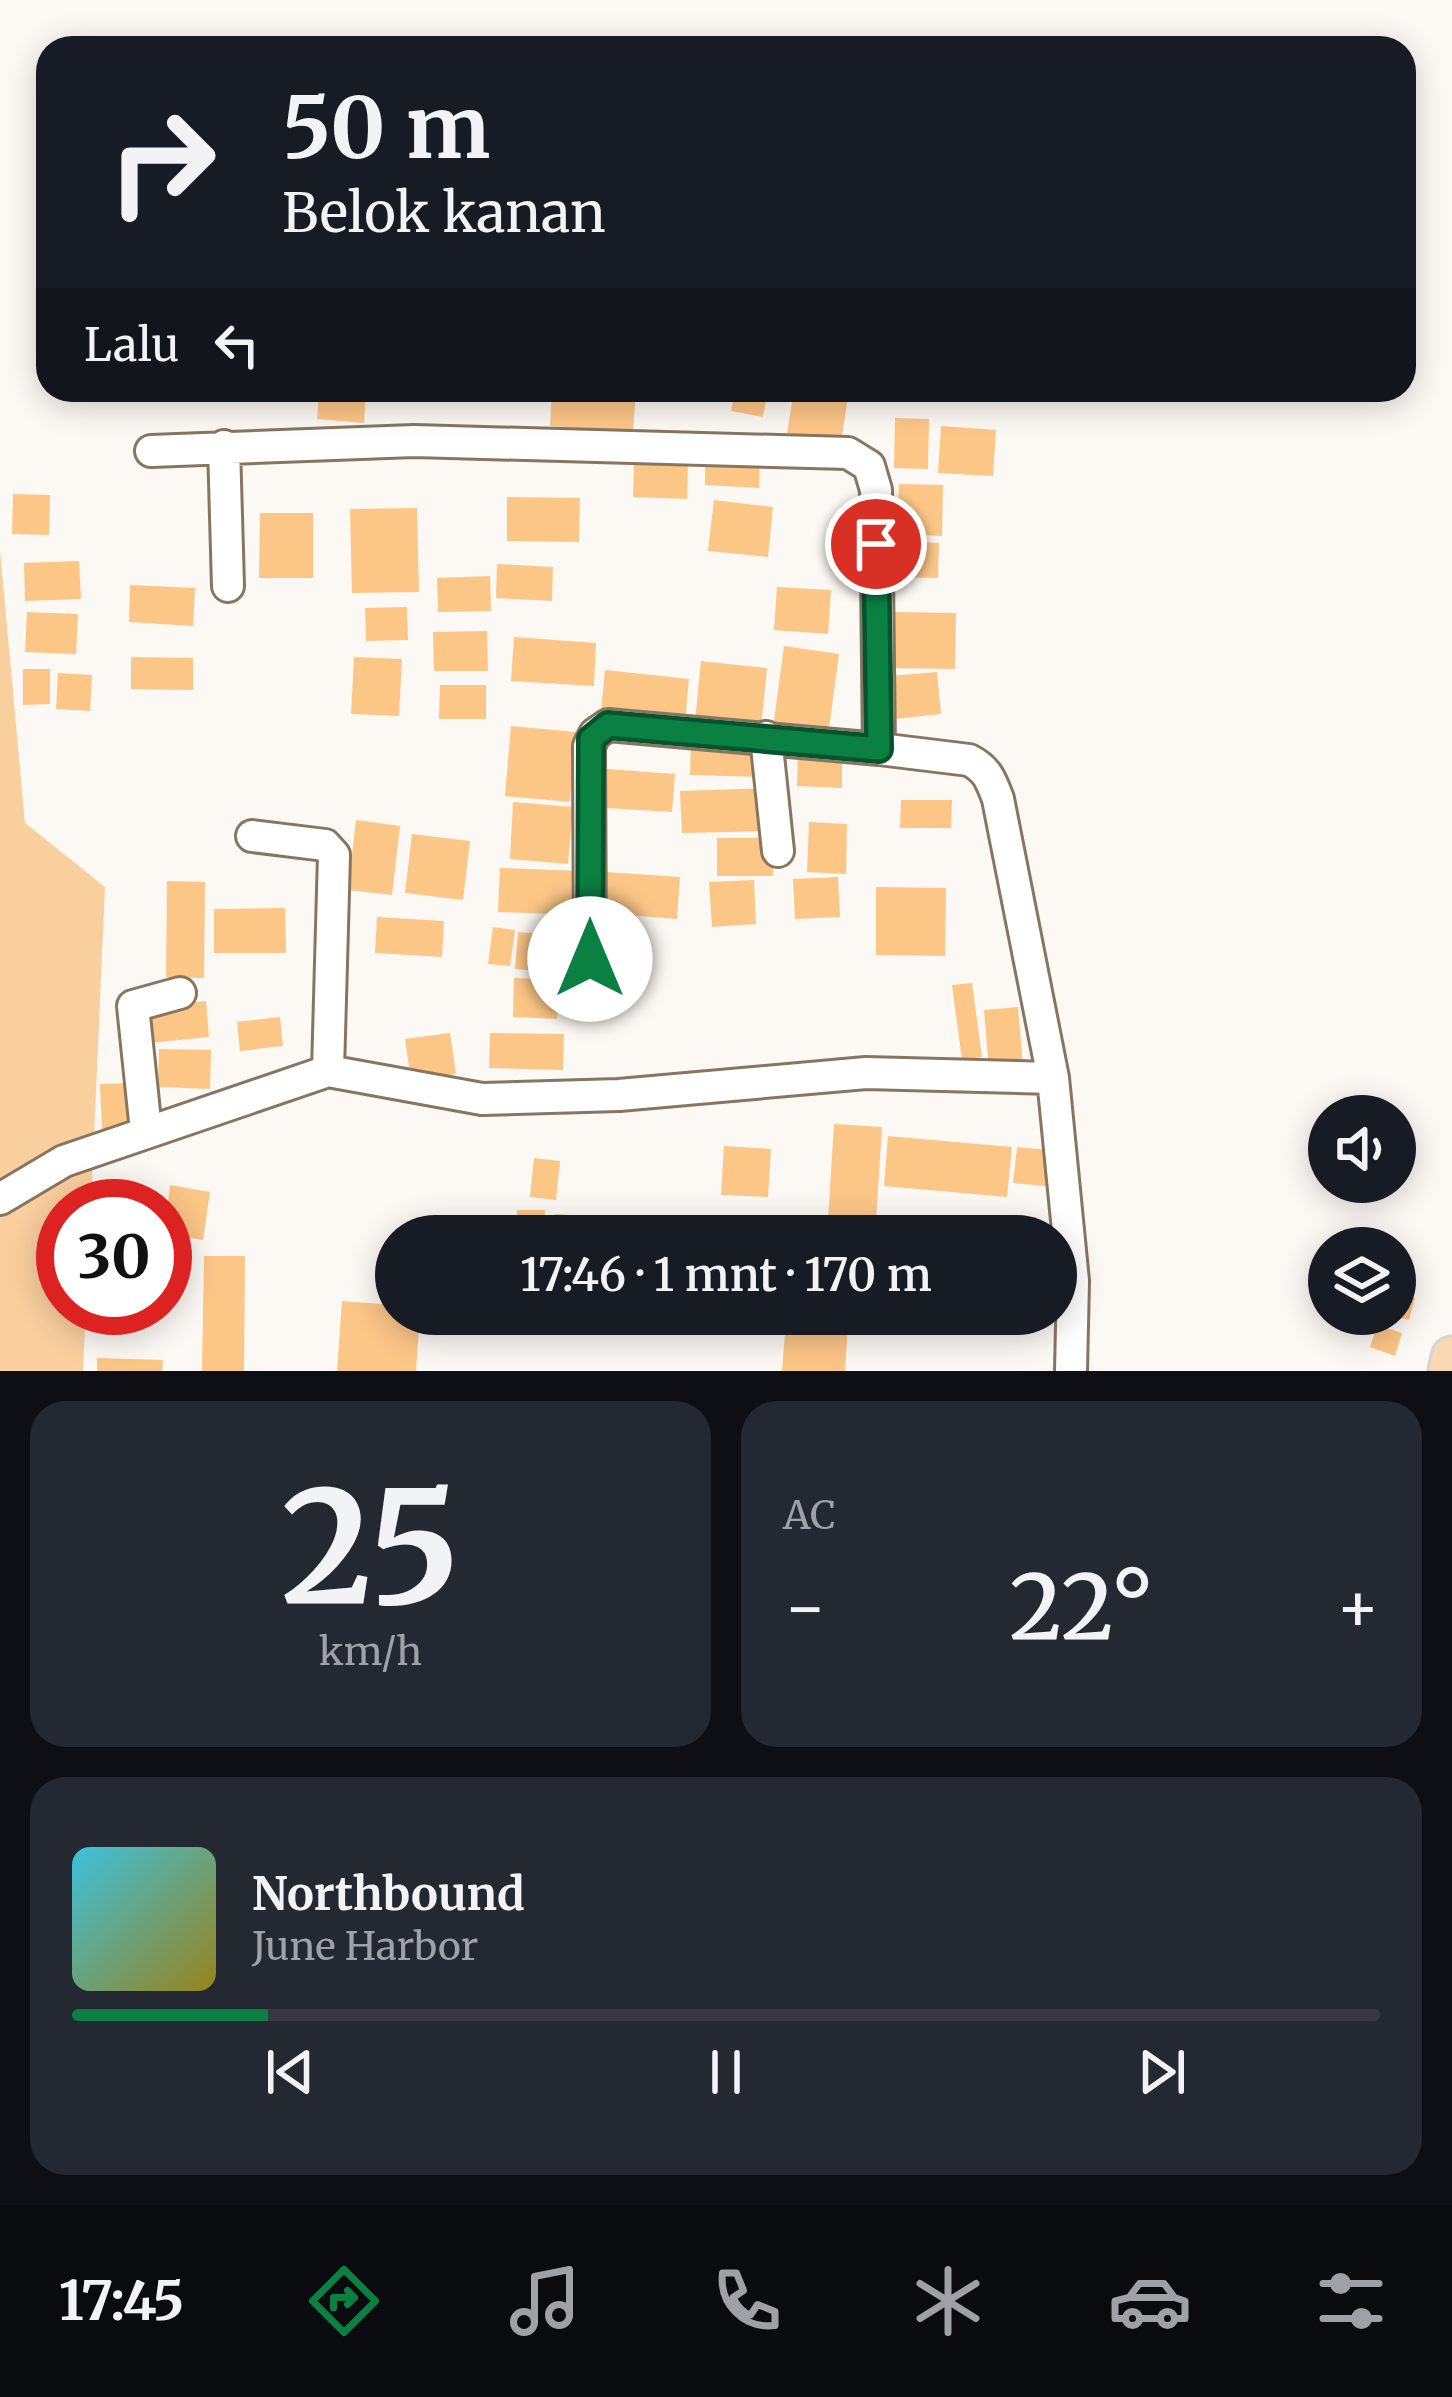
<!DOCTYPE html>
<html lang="id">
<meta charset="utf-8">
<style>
body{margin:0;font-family:Merriweather,serif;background:#242831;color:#f1f3f6;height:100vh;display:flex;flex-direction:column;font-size:45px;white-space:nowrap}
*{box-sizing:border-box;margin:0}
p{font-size:39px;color:#9ea1a6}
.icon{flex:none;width:66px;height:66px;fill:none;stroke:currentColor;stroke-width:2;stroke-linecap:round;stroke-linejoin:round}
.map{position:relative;height:1371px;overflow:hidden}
.side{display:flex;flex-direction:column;gap:30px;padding:30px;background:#0d0f14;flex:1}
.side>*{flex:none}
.hud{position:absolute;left:36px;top:36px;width:1380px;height:366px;border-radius:36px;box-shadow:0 6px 30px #0003;background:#171b24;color:#f1f3f6;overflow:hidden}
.controls{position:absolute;left:1308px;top:1095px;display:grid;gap:24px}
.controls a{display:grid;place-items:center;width:108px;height:108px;border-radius:50%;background:#171b24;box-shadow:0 6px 30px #0003;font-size:60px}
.speed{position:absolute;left:36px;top:1179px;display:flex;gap:24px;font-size:60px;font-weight:700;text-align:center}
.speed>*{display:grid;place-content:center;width:156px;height:156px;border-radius:50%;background:#171b24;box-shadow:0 6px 30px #0003;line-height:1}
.speed .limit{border:18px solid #d22;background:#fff;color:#111}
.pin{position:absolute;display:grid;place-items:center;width:102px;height:102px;color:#fff;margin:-51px;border:6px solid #fff;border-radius:50%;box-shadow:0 3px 12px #0007}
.me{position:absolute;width:132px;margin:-66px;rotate:0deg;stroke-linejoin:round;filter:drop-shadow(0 0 9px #0008)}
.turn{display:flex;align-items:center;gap:42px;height:252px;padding:0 48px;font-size:54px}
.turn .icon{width:156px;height:156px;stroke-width:2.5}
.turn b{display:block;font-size:84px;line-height:102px}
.then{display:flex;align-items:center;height:114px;padding:0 48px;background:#0003;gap:24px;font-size:45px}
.big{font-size:90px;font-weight:600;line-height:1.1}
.side .card{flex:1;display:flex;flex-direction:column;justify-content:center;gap:18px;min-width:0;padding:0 42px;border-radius:36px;background:#242831}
.side .dial{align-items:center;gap:0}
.dial b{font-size:156px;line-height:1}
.song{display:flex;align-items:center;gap:36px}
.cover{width:144px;height:144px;border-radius:18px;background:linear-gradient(135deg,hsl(190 70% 55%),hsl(50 70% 35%))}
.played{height:12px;border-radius:6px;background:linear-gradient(90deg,#0b8043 15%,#363941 15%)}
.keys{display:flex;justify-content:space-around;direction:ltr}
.heat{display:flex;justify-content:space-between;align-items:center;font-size:66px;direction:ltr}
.side .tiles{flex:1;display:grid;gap:30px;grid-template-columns:1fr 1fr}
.card:last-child{grid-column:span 2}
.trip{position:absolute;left:375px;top:1215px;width:702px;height:120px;border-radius:60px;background:#171b24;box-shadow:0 6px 30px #0003;font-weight:600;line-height:120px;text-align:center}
.menu{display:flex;height:192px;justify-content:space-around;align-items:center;background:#090b0e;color:#9ea1a6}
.menu .icon{width:84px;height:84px}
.menu .selected{color:#0b8043}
.menu b{font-size:54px;color:#f1f3f6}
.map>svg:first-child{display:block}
</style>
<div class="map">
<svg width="1452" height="1371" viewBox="0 0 1452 1371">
<rect width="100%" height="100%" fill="#fcf8f3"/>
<path fill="#facf9e" d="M0 550 25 823 105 887 91 1206H63V1308H86L83 1371H0Z"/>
<path fill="#fcc687" d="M319 390H366L364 423 317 419Z
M552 390H636L633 432 550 426Z
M735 390H768L763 417 731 411Z
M794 390 848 398 841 441 787 433Z
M895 418 929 419 928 469 894 468Z
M941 426 996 430 993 476 938 473Z
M705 458 760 460 759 488 705 485Z
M634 463 688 465 687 499 633 497Z
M899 484 943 485 942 536 897 534Z
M13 494 50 495 49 535 12 534Z
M507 497 580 498 579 542 507 541Z
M714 500 773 507 768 557 708 551Z
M417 508 419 592 352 593 350 509Z
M260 513H313V578H259Z
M895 541 939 543 938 578 895 577Z
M79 561 81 599 25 601 24 563Z
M497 564 553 567 552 601 496 598Z
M490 576 491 611 438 612 437 578Z
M130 585 195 588 193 626 129 622Z
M777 587 831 590 828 634 774 630Z
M407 607 408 640 366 641 365 608Z
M27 612 78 614 76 654 25 652Z
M892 612 956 613 955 669 891 668Z
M487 631 488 671H434L433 632Z
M514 637 596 643 594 686 511 681Z
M784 646 839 654 828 736 773 728Z
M131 657 193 658V690L131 689Z
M354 657 402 659 399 716 351 714Z
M701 661 767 668 761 728 695 721Z
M23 669H50V704L23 705Z
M605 670 689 679 685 722 601 712Z
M937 672 941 714 894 719 890 676Z
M58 673 92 675 90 711 56 709Z
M440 685H486V719H439Z
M511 726 576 732 570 802 505 796Z
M691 741 764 742 763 777 690 775Z
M798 753 842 754V788L797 786Z
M593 768 675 774 672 812 590 807Z
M769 788 770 831 682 833 680 791Z
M901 800H952L951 828H900Z
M513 802 573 807 568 864 510 859Z
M356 820 400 826 392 895 348 890Z
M809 822 847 824 846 874 807 872Z
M412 834 470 841 463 900 405 893Z
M717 838H773V876H717Z
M500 868 581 871 579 915 498 912Z
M606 872 680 877 677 919 603 913Z
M838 877 840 917 795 919 793 879Z
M754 880 756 924 712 927 709 882Z
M167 881 205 882 204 978 166 977Z
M876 887 946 888 945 956 876 955Z
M285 908 286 953H214V909Z
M377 917 444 921 442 957 375 953Z
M493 927 515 930 510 966 488 964Z
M518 932 567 936 564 973 515 969Z
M514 978 558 980 557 1019 513 1017Z
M972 983 982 1057 962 1060 952 985Z
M206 1001 209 1037 150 1043 146 1007Z
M1018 1007 1023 1067 989 1070 984 1010Z
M280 1017 283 1046 240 1051 237 1022Z
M450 1033 456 1074 411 1080 405 1039Z
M490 1033 564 1034 563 1070 489 1068Z
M159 1049 211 1050 210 1089 158 1087Z
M131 1083 133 1129 102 1130 100 1084Z
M834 1124 882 1127 875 1236H827Z
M888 1136 1012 1147 1007 1197 884 1186Z
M724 1146 771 1149 768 1197 721 1195Z
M1017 1147 1058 1151 1055 1187 1013 1183Z
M534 1158 560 1161 556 1200 530 1197Z
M170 1185 210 1192 203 1240 165 1234Z
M123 1187 157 1191 156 1206H122Z
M517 1210H545L544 1236H517Z
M555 1214 605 1217 603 1236H554Z
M204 1256H245L244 1371H202Z
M1395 1293 1415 1298 1409 1320 1395 1317Z
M342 1301 396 1305V1314H420L416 1371H337Z
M786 1321 848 1326 845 1371H782Z
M1377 1325 1402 1333 1395 1356 1370 1347Z
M97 1358 163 1360 162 1371H97Z"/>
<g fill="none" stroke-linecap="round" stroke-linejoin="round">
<defs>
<path id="minor" d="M224 446 228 586
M151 451 414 441 848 453 869 466 876 490 879 749 969 760C987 769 991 780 998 799L1053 1078 1073 1281 1071 1371
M766 737 778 851
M252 836 325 845 334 855 328 1071
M590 959 589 746 595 734 608 725 879 749
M146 1131 133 1006 180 993
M0 1199 64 1161 328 1071 482 1099 619 1095 866 1073 1053 1078"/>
<path id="major" d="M1449 1371 1452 1357"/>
</defs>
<use href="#minor" stroke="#877560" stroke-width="36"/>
<use href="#major" stroke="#d6d5d3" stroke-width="45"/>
<use href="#minor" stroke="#fff" stroke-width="30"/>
<use href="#major" stroke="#f8d9b3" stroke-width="39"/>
</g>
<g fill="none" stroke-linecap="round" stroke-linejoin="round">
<defs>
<path id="route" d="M590 959 591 739 608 725 879 749 876 544"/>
</defs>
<use href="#route" stroke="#07532c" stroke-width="30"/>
<use href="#route" stroke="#0b8043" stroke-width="21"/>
</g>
</svg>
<div class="controls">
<a><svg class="icon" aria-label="sound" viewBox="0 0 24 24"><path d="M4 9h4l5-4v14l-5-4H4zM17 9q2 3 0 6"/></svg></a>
<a><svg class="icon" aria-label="layers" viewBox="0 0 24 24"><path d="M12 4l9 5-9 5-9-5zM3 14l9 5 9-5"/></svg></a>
</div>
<div class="speed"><div class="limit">30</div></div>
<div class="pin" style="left:876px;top:544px;background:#d93025"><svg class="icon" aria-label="arrive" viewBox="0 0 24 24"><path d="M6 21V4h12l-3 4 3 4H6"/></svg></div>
<svg class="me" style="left:590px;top:959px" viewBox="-20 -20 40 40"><circle r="19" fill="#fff"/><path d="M0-13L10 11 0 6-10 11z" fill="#0b8043"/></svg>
<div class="trip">17:46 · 1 mnt · 170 m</div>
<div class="hud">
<div class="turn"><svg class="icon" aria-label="right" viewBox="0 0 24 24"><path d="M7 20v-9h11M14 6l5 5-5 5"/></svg><div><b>50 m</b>Belok kanan</div></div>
<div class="then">Lalu<svg class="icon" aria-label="left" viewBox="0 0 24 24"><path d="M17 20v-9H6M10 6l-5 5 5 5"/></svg></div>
</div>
</div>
<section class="side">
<div class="tiles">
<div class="card dial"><b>25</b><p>km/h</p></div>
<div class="card"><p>AC</p>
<div class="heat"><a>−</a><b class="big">22°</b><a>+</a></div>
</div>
<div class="card">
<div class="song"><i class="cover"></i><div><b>Northbound</b><p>June Harbor</p></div></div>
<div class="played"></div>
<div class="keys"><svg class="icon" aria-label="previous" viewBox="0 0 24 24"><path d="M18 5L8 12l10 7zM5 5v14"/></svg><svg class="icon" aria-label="pause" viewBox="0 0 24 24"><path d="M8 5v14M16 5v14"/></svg><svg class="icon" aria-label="next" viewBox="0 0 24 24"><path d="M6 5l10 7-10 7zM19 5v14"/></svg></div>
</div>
</div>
</section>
<nav class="menu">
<b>17:45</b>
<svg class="icon selected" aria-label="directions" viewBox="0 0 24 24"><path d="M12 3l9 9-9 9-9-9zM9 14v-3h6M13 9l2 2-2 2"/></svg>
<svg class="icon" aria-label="music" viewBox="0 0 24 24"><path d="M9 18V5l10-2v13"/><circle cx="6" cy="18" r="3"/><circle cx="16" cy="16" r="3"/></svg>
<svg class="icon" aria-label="phone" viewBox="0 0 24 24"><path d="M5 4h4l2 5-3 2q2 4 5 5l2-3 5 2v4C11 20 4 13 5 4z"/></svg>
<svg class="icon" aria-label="climate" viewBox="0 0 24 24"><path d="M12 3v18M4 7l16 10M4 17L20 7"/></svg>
<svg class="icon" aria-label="car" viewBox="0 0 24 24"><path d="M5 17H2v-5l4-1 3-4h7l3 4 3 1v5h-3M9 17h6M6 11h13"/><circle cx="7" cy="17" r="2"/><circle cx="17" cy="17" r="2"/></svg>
<svg class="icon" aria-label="filters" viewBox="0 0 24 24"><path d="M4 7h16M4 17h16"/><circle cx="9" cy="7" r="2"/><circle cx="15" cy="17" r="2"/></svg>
</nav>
